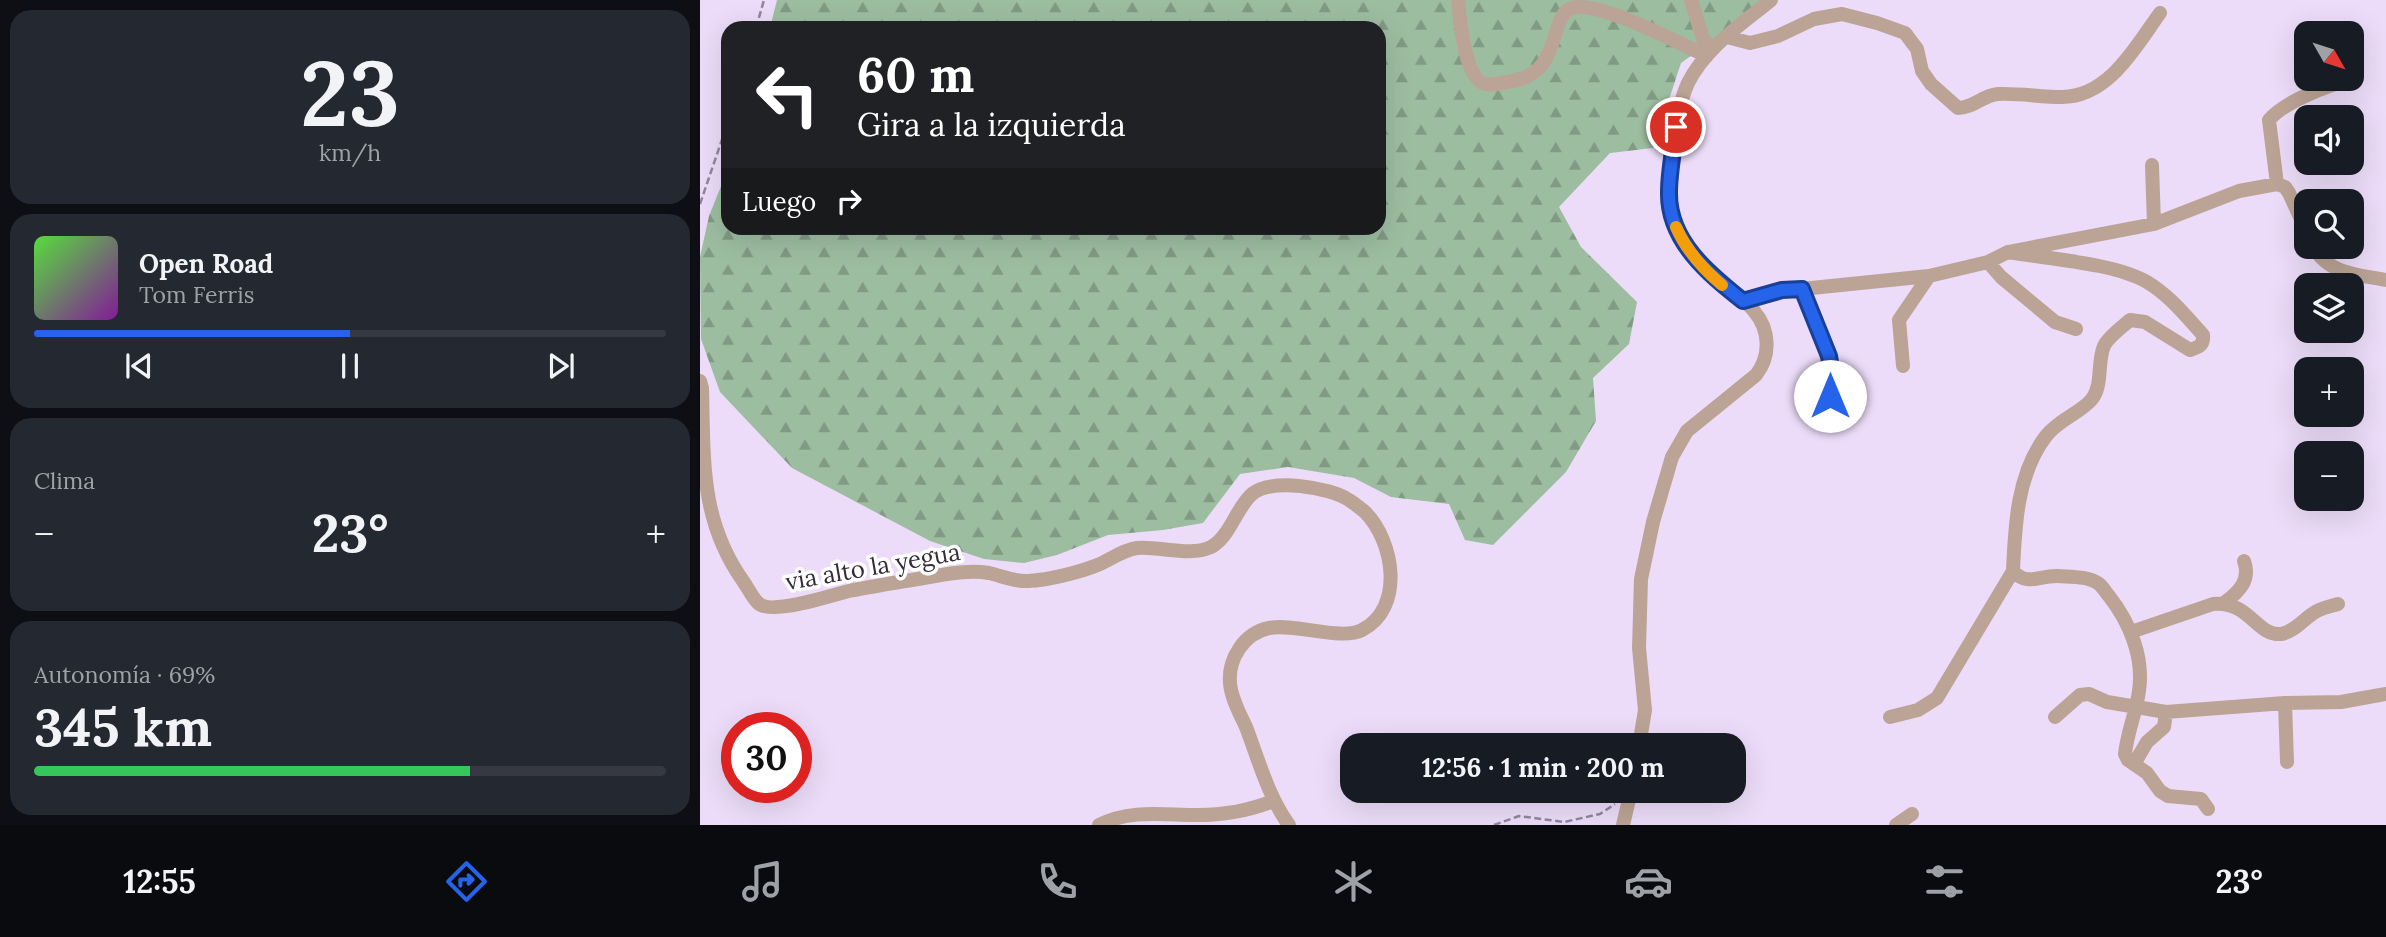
<!DOCTYPE html>
<html lang="es">
<meta charset="utf-8">
<style>
body{margin:0;font-family:Lora,serif;background:#242831;color:#f1f3f6;height:100vh;display:flex;flex-direction:column;font-size:26px;white-space:nowrap}
*{box-sizing:border-box;margin:0}
p{font-size:23px;color:#9ea1a6}
.icon{flex:none;width:38px;height:38px;fill:none;stroke:currentColor;stroke-width:2;stroke-linecap:round;stroke-linejoin:round}
.map{position:relative;flex:1;overflow:hidden}
.sheet{display:flex;flex-direction:column;gap:10px;padding:10px;background:#0d0f14;width:700px}
.sheet>*{flex:none}
.banner{position:absolute;left:21px;top:21px;width:665px;height:214px;border-radius:21px;box-shadow:0 7px 28px #0002;background:#202124;color:#fff;overflow:hidden}
.needle{width:46px;rotate:129deg}
.tools{position:absolute;left:1594px;top:21px;display:grid;gap:14px}
.tools a{display:grid;place-items:center;width:70px;height:70px;border-radius:14px;background:#171b24;box-shadow:0 7px 28px #0002;font-size:35px}
.speed{position:absolute;left:21px;top:712px;display:flex;gap:14px;font-size:35px;font-weight:700;text-align:center}
.speed>*{display:grid;place-content:center;width:91px;height:91px;border-radius:50%;background:#171b24;box-shadow:0 7px 28px #0002;line-height:1}
.speed .limit{border:10px solid #d22;background:#fff;color:#111}
.pin{position:absolute;display:grid;place-items:center;width:60px;height:60px;color:#fff;margin:-30px;border:4px solid #fff;border-radius:50%;box-shadow:0 2px 7px #0007}
.me{position:absolute;width:77px;margin:-38px;rotate:0deg;stroke-linejoin:round;filter:drop-shadow(0 0 5px #0008)}
.turn{display:flex;align-items:center;gap:24px;height:147px;padding:0 21px;font-size:32px}
.turn .icon{width:91px;height:91px;stroke-width:2.5}
.turn b{display:block;font-size:49px;line-height:60px}
.then{display:flex;align-items:center;height:66px;padding:0 21px;background:#0003;gap:14px;font-size:26px}
.big{font-size:52px;font-weight:700;line-height:1.1}
.sheet .tile{flex:1;display:flex;flex-direction:column;justify-content:center;gap:10px;min-width:0;padding:0 24px;border-radius:21px;background:#242831}
.sheet .dial{align-items:center;gap:0}
.dial b{font-size:91px;line-height:1}
.song{display:flex;align-items:center;gap:21px}
.cover{width:84px;height:84px;border-radius:10px;background:linear-gradient(135deg,hsl(110 70% 55%),hsl(290 70% 35%))}
.played{height:7px;border-radius:4px;background:linear-gradient(90deg,#2563eb 50%,#363941 50%)}
.keys{display:flex;justify-content:space-around;direction:ltr}
.heat{display:flex;justify-content:space-between;align-items:center;font-size:38px;direction:ltr}
.charge{height:10px;border-radius:5px;background:linear-gradient(90deg,#34c759 69%,#363941 0)}
.trip{position:absolute;left:640px;top:733px;width:406px;height:70px;border-radius:21px;background:#171b24;box-shadow:0 7px 28px #0002;font-weight:700;line-height:70px;text-align:center}
.dock{display:flex;height:112px;justify-content:space-around;align-items:center;background:#090b0e;color:#9ea1a6}
.dock .icon{width:49px;height:49px}
.dock .on{color:#2563eb}
.dock b{font-size:32px;color:#f1f3f6}
main{display:flex;flex:1;min-height:0}
.map>svg:first-child{display:block}
</style>
<main>
<section class="sheet">
<div class="tile dial"><b>23</b><p>km/h</p></div>
<div class="tile">
<div class="song"><i class="cover"></i><div><b>Open Road</b><p>Tom Ferris</p></div></div>
<div class="played"></div>
<div class="keys"><svg class="icon" aria-label="previous" viewBox="0 0 24 24"><path d="M18 5L8 12l10 7zM5 5v14"/></svg><svg class="icon" aria-label="pause" viewBox="0 0 24 24"><path d="M8 5v14M16 5v14"/></svg><svg class="icon" aria-label="next" viewBox="0 0 24 24"><path d="M6 5l10 7-10 7zM19 5v14"/></svg></div>
</div>
<div class="tile"><p>Clima</p>
<div class="heat"><a>−</a><b class="big">23°</b><a>+</a></div>
</div>
<div class="tile"><p>Autonomía · 69%</p><b class="big">345 km</b><div class="charge"></div></div>
</section>
<div class="map">
<svg width="1686" height="825" viewBox="0 0 1686 825">
<defs>
<pattern id="forest-firs" width="22" height="20" patternUnits="userSpaceOnUse" patternTransform="scale(1.75)"><rect width="22" height="20" fill="#9dbda1"/><path d="M5 1l3.5 6h-7zM16 11l3.5 6h-7z" fill="#819a84"/></pattern>
</defs>
<rect width="100%" height="100%" fill="#ecdcf9"/>
<path fill="url(#forest-firs)" d="M77 0H1061L1037 22 981 63 953 148 910 153 859 207 881 247 937 302 929 344 893 378 896 421 866 472 793 545 765 540 749 504 691 497 654 478 588 467 540 474 503 523 463 530 408 535 357 555 324 563 284 559 230 541 92 468 20 392 1 339 0 257 9 216 28 169V228H679V28H70Z"/>
<g fill="none" stroke-linecap="round" stroke-linejoin="round">
<path stroke="#92869b" stroke-width="2.5" stroke-dasharray="7 3.5" stroke-linecap="butt" d="M56 28 64 0
M0 204 28 122
M794 825 819 816 864 822 900 814 915 804"/>
<path stroke="#bba495" stroke-width="14" d="M758 0C760 19 764 78 785 84 793 86 803 83 812 81 863 74 848 15 872 8 898 0 980 44 1007 56
M991 0 1003 39 1013 49
M1027 37 1050 43 1078 36 1114 19 1142 14 1177 23 1205 33 1217 49 1222 71 1231 84 1258 108C1273 108 1283 95 1298 94 1319 93 1341 97 1362 97 1409 97 1436 46 1460 13
M1452 165 1454 224
M1577 184 1569 120C1585 101 1627 86 1651 79
M1614 247C1627 274 1660 275 1686 280
M1308 252C1348 259 1414 263 1447 282 1469 295 1486 316 1503 335 1504 345 1499 347 1490 350L1445 322 1430 320C1422 327 1408 337 1404 346 1397 362 1403 385 1392 399 1382 412 1358 420 1346 436 1317 474 1315 525 1313 571 1328 587 1339 575 1358 576 1371 577 1388 576 1399 584 1403 587 1406 593 1409 596 1430 623 1444 657 1439 691 1436 713 1427 733 1425 754L1428 760 1447 773 1460 791 1468 796 1501 799 1508 809
M1288 262 1301 277 1355 322 1376 329
M1102 289 1131 366 1128 411
M1043 301 1082 291 1229 276 1288 262 1308 252 1454 224 1539 191 1577 184 1585 187 1589 193 1606 230
M1203 366 1199 320 1229 276
M0 381 2 388C4 461 0 520 43 581 48 588 52 597 58 603 71 616 132 595 149 591 178 585 207 581 235 576 253 573 271 570 289 573 302 576 315 582 328 581 349 580 381 572 400 564 413 558 423 550 437 548 460 546 490 557 511 547 530 537 536 508 552 494 572 478 629 487 649 500 654 503 660 508 665 512 694 541 705 608 662 630 641 641 596 623 569 628 544 633 528 659 530 683 531 698 540 714 546 727 559 761 568 796 589 825
M1524 603C1539 592 1551 580 1544 561
M1431 632 1513 604C1550 601 1556 636 1581 634 1595 632 1605 617 1617 611 1624 607 1632 606 1638 604
M1585 703 1587 762
M1190 717 1218 710 1237 698 1313 571
M1355 717 1380 695 1389 694 1407 702 1466 712 1585 703 1641 702 1686 694
M939 746 945 710 939 648 941 579 953 522 972 457 987 431 1056 375C1071 356 1070 330 1054 311 1032 285 999 272 982 240 968 213 969 191 972 162 975 136 977 107 988 83 1005 48 1042 24 1071 0
M1434 764 1447 742 1464 727 1466 712
M399 825C431 809 463 815 497 815 523 815 548 811 573 801
M923 825 931 791
M1196 825 1212 814"/>
</g>
<g fill="none" stroke-linecap="round" stroke-linejoin="round">
<defs>
<path id="route" d="M976 127C974 149 969 171 969 192 968 241 1009 274 1043 301L1082 290 1102 289 1129 356 1132 374 1130 396"/>
</defs>
<use href="#route" stroke="#184099" stroke-width="18"/>
<use href="#route" stroke="#2563eb" stroke-width="12"/>
<path stroke="#f59e0b" stroke-width="12" d="M976 227C986 250 1003 269 1022 285"/>
</g>
<g text-anchor="middle" stroke-width="7" stroke-linejoin="round" paint-order="stroke">
<g font-size="24" fill="#332d38" stroke="#fff">
<text transform="translate(173 567) rotate(-10)" y="8">via alto la yegua</text>
</g>
</g>
</svg>
<div class="tools">
<a><svg class="needle" viewBox="-14 -14 28 28"><path d="M0-13l5 13h-10z" fill="#e53935"/><path d="M0 13l5-13h-10z" fill="#9ea1a6"/></svg></a>
<a><svg class="icon" aria-label="sound" viewBox="0 0 24 24"><path d="M4 9h4l5-4v14l-5-4H4zM17 9q2 3 0 6"/></svg></a>
<a><svg class="icon" aria-label="search" viewBox="0 0 24 24"><circle cx="10" cy="10" r="6"/><path d="M15 15l6 6"/></svg></a>
<a><svg class="icon" aria-label="layers" viewBox="0 0 24 24"><path d="M12 4l9 5-9 5-9-5zM3 14l9 5 9-5"/></svg></a>
<a>+</a>
<a>−</a>
</div>
<div class="speed"><div class="limit">30</div></div>
<div class="pin" style="left:976px;top:127px;background:#d93025"><svg class="icon" aria-label="arrive" viewBox="0 0 24 24"><path d="M6 21V4h12l-3 4 3 4H6"/></svg></div>
<svg class="me" style="left:1130px;top:396px" viewBox="-20 -20 40 40"><circle r="19" fill="#fff"/><path d="M0-13L10 11 0 6-10 11z" fill="#2563eb"/></svg>
<div class="trip">12:56 · 1 min · 200 m</div>
<div class="banner">
<div class="turn"><svg class="icon" aria-label="left" viewBox="0 0 24 24"><path d="M17 20v-9H6M10 6l-5 5 5 5"/></svg><div><b>60 m</b>Gira a la izquierda</div></div>
<div class="then">Luego<svg class="icon" aria-label="right" viewBox="0 0 24 24"><path d="M7 20v-9h11M14 6l5 5-5 5"/></svg></div>
</div>
</div>
</main>
<nav class="dock">
<b>12:55</b>
<svg class="icon on" aria-label="directions" viewBox="0 0 24 24"><path d="M12 3l9 9-9 9-9-9zM9 14v-3h6M13 9l2 2-2 2"/></svg>
<svg class="icon" aria-label="music" viewBox="0 0 24 24"><path d="M9 18V5l10-2v13"/><circle cx="6" cy="18" r="3"/><circle cx="16" cy="16" r="3"/></svg>
<svg class="icon" aria-label="phone" viewBox="0 0 24 24"><path d="M5 4h4l2 5-3 2q2 4 5 5l2-3 5 2v4C11 20 4 13 5 4z"/></svg>
<svg class="icon" aria-label="climate" viewBox="0 0 24 24"><path d="M12 3v18M4 7l16 10M4 17L20 7"/></svg>
<svg class="icon" aria-label="car" viewBox="0 0 24 24"><path d="M5 17H2v-5l4-1 3-4h7l3 4 3 1v5h-3M9 17h6M6 11h13"/><circle cx="7" cy="17" r="2"/><circle cx="17" cy="17" r="2"/></svg>
<svg class="icon" aria-label="filters" viewBox="0 0 24 24"><path d="M4 7h16M4 17h16"/><circle cx="9" cy="7" r="2"/><circle cx="15" cy="17" r="2"/></svg>
<b>23°</b>
</nav>
